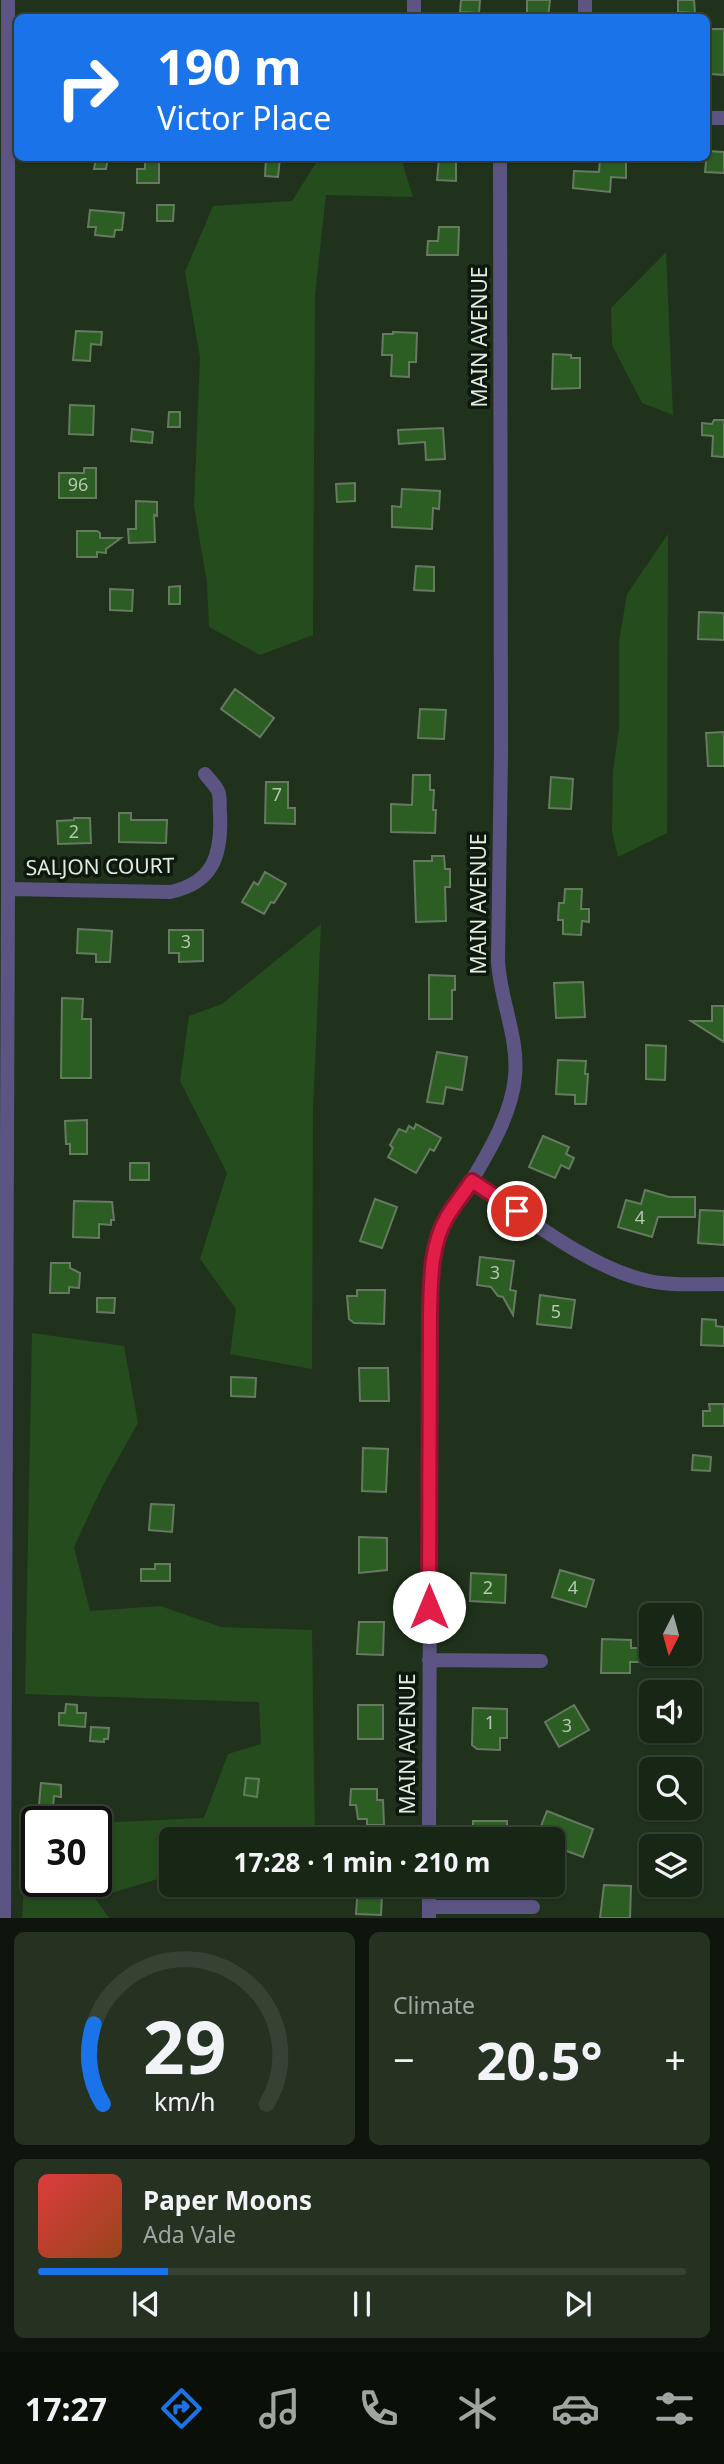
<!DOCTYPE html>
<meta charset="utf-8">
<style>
body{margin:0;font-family:"Noto Sans",sans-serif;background:#253222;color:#f1f3f6;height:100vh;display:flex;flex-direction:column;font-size:26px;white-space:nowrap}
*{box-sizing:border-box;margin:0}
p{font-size:23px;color:#9fa5a0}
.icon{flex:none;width:38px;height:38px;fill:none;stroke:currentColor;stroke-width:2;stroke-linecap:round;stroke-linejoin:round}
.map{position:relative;height:1918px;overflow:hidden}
.details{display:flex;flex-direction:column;gap:14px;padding:14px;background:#0d150c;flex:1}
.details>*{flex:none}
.top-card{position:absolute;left:14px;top:14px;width:696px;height:147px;border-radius:10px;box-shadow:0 2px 5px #0004,0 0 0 2px #364334;background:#1a73e8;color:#fff;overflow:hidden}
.needle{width:46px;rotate:186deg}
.tools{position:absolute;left:639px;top:1603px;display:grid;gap:14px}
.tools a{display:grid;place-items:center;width:63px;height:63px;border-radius:10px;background:#182615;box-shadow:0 2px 5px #0004,0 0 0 2px #364334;font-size:35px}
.speed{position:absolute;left:21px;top:1806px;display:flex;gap:14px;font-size:35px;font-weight:700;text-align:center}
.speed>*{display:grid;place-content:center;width:91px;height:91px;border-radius:50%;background:#182615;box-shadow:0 2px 5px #0004,0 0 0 2px #364334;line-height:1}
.speed .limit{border:4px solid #111;border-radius:10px;background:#fff;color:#111}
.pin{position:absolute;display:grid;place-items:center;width:60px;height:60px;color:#fff;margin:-30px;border:4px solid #fff;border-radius:50%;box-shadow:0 2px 7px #0007}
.me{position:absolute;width:77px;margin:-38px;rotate:0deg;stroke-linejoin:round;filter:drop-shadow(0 0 5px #0008)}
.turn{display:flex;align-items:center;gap:24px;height:147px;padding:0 28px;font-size:32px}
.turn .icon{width:91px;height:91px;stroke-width:2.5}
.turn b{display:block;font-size:49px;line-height:60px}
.big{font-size:52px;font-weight:700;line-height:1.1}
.details .tile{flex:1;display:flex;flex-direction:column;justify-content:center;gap:10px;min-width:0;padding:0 24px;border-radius:10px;background:#253222}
.details .dial{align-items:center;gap:0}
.dial svg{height:182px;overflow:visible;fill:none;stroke:#364334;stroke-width:7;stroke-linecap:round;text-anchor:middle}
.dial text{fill:#f1f3f6;stroke:none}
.song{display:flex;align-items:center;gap:21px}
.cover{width:84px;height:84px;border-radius:10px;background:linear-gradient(135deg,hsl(0 70% 55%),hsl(20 70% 35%))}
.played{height:7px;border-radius:4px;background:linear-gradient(90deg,#1a73e8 20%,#364334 20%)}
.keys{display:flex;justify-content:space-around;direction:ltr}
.heat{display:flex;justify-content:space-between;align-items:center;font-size:38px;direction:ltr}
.details .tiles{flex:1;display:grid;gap:14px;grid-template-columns:1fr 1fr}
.tile:last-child{grid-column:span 2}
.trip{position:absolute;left:159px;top:1827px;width:406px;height:70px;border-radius:10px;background:#182615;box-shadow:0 2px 5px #0004,0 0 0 2px #364334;font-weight:700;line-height:70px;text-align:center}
.dock{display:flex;height:112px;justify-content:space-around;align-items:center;background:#0a0f08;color:#9fa5a0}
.dock .icon{width:49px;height:49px}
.dock .active{color:#1a73e8}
.dock b{font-size:32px;color:#f1f3f6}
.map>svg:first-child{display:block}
</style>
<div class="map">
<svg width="724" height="1918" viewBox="0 0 724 1918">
<rect width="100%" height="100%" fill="#20321c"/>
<path fill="#244c1d" d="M319 158H401L413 197 326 195 315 295 313 635 260 655 209 627 207 583 194 506 200 357 185 272 213 206 292 201Z
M666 252 673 415 642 403 612 345 611 308Z
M668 534 667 833 618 857 612 831 613 771 619 728V641L627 594Z
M321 924 313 1111 312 1369 230 1354 236 1309 200 1259 227 1173 180 1081 189 1016 222 1004Z
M32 1333 124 1346 138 1423 102 1487 74 1547 90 1611 160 1606 221 1627 312 1630 315 1839H172L171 1875 95 1898 109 1918H22L28 1826H37V1881H96V1823L204 1818 228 1754 261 1744 259 1702 25 1694Z"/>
<path fill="#2c5d23" stroke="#657a61" stroke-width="2" d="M461 0H480L479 13 460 12Z
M527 0H550L548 18H527Z
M678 0H694L695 13 678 12Z
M707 29H724V75L711 74V51H707Z
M707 151 724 152V173L705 172Z
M96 158H108L106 169H94Z
M266 158H280L278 177 265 176Z
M439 158 456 159V181L437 180Z
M600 158H626V178L611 177 610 192 573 188 574 171 599 172Z
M145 162H159V183H137V169H145Z
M157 205H174L173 221H157Z
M90 210 124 213 122 230H115L114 237 95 235 96 227H88Z
M439 227H459L458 255H427L428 241H438Z
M76 331 102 332 101 345 91 344 90 361 73 360Z
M393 332 417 333 416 362H409V377L391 376 392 355H382L383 334H393Z
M553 354 571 355V358H580V388L552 389Z
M70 405 94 406 93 435 69 434Z
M169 412H180V427H168Z
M714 420H724V457L712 456 713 436 702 435V423L712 424Z
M443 428 445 459 426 460 425 442 399 444 398 430Z
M132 429 153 432 152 443 131 441Z
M84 468H96V498H59V473H84Z
M355 483V501L337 502 336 484Z
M402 489 440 491 439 509 433 508 432 529 392 527V506L401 507Z
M136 501 157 502V516L154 515 155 542 129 543 128 529H136Z
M77 531H97L100 533V538H121L106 549V553L97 552V557H77Z
M416 566 434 567V591L414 590Z
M180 586V604H169V587Z
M110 589 133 590 132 611 110 610Z
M699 612 724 613V640L698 639Z
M235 689 274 718 260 737 221 709Z
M420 709 446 710 444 739 418 738Z
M724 732V766H708L706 733Z
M413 775H430V790H434L433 810H436L435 833 391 832V804L412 805Z
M551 777 573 779 571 809 549 808Z
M266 782H288V808H295V824L265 823Z
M119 813H131V820H167L166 843 119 842Z
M74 818H90L91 843 58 844 57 821 74 820Z
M432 856H444L445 869H450V887H445L446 921 416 922 414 861H432Z
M265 872 286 884 274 903 271 902 264 914 242 902 254 882 258 885Z
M565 889H582L581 909H589V922L582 921 581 935 563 934V920H558L559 903H564Z
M78 929 112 931 110 962H96V954L77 953Z
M169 930H203V961L179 962V953H169Z
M429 975 455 976V990H452V1019H429Z
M583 982 585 1017 556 1018 554 983Z
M62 998 83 999 82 1019H91V1078H61Z
M712 1006H724V1042L691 1021H712Z
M646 1045 666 1046 665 1080 646 1079Z
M437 1052 467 1057 462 1090 446 1087 443 1104 427 1102Z
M558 1060 586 1061 585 1074H588L586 1104H575V1095L556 1094Z
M87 1120V1154H70V1144H66L65 1121Z
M416 1124 441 1138 434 1151 430 1149 416 1173 388 1157 393 1148 390 1145 399 1129 406 1132 409 1126 414 1129Z
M543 1136 569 1147 566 1154 574 1158 569 1169 561 1165 555 1178 529 1167Z
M130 1163H149V1180H130Z
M645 1190 669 1197H695V1217H658L652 1237 618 1227 626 1200 641 1204Z
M375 1199 397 1207 382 1248 360 1241Z
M74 1201 112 1202 114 1220H111V1225L99 1224V1238L73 1237Z
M700 1210 724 1211V1245L698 1243Z
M480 1257 514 1261 510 1290 516 1291 513 1315 503 1297 498 1296 491 1287 477 1285Z
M51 1263H70V1268L80 1273 79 1288 69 1287V1293H50Z
M357 1290H385L384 1324 354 1323 349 1319 347 1296H357Z
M540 1295 575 1300 571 1328 537 1324Z
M97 1298H115L114 1313 97 1312Z
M702 1319 716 1320V1326L724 1327V1346L701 1345Z
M359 1368H388L389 1401H360Z
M231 1377 256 1378 255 1397 231 1396Z
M709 1404H724V1426H703V1411H710Z
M363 1448 388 1449 386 1492 362 1491Z
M693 1455 711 1457 710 1471 692 1470Z
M151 1504 174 1505 172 1532 149 1530Z
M359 1537 387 1538V1570L359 1573Z
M155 1564H170V1581H141V1569H155Z
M560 1570 594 1580 586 1607 552 1597Z
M471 1573 506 1575 505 1603 470 1601Z
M359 1622H384L383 1655 357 1654Z
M602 1639 631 1640V1648H650V1662H630V1673H601Z
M66 1704 77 1705V1713H86L85 1727 59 1725V1713H65Z
M358 1705H383V1739H358Z
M574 1705 589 1730 559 1747 545 1722Z
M473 1708 507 1709V1738H500V1750L477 1749 472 1745Z
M91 1727 109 1728 108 1739H104V1742L90 1741Z
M246 1778 259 1779 257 1797 244 1795Z
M41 1783 61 1785V1797L54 1796 53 1806 39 1805Z
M351 1789H377V1800H383L384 1825H367V1819H358L356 1805H350Z
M547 1811 593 1829 583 1857 553 1846V1837L539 1831Z
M473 1821H507V1839H473Z
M358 1885H379L378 1895H382L381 1915 356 1914Z
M604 1885 631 1886 630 1918H600Z"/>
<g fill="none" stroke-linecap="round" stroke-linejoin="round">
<path stroke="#5c5583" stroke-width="14" d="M414 18V0
M585 18V0
M707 118H724
M8 889 170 892C214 883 222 854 220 813 219 807 221 797 218 791 216 786 209 779 205 774
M472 1181C522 1214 590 1269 649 1281 673 1286 699 1284 724 1284
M429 1660 541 1661
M429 1839 431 1277C434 1257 437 1238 445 1220 452 1206 464 1194 472 1180 490 1150 512 1112 515 1077 519 1038 500 1000 498 961L501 753 500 158
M429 1907H533
M4 1918 8 889V0
M429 1918V1885"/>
</g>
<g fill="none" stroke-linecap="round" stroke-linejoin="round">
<defs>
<path id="route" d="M429 1607 430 1313C431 1281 430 1246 447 1217 454 1205 464 1193 472 1181L517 1211"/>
</defs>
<use href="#route" stroke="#92132f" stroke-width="18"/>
<use href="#route" stroke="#e11d48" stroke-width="12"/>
</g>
<g text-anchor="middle" stroke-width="7" stroke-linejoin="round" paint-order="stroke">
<g font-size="18" fill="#b3c8af">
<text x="78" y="491">96</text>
<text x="277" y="801">7</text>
<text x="74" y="838">2</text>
<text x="186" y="948">3</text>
<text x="640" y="1224">4</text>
<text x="495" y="1279">3</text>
<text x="556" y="1318">5</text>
<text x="488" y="1594">2</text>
<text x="573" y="1594">4</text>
<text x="490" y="1729">1</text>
<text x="567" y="1732">3</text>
</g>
<g font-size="21" fill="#e0ecde" stroke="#0f180e">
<text transform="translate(480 337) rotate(-90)" y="7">MAIN AVENUE</text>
<text transform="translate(100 867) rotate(-1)" y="7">SALJON COURT</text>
<text transform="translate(479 904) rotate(-90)" y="7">MAIN AVENUE</text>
<text transform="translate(408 1744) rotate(-90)" y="7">MAIN AVENUE</text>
</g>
</g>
</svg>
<div class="tools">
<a><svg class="needle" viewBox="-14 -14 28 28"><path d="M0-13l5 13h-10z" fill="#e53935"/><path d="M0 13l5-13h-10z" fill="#9fa5a0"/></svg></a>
<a><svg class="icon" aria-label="sound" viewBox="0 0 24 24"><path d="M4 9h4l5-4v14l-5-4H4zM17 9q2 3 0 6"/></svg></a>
<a><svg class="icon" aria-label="search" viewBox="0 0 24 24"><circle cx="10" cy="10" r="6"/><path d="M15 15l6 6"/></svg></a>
<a><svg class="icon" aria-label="layers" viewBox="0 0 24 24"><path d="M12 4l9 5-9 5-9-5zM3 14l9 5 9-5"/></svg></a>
</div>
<div class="speed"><div class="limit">30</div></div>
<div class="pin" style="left:517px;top:1211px;background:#d93025"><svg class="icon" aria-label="arrive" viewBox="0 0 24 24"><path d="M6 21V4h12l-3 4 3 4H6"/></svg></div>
<svg class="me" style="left:429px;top:1607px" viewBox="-20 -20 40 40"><circle r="19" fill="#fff"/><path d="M0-13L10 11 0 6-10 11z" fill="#e11d48"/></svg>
<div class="trip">17:28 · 1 min · 210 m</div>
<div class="top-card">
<div class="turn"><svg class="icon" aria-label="right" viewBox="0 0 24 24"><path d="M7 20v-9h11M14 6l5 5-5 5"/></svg><div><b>190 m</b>Victor Place</div></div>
</div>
</div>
<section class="details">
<div class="tiles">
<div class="tile dial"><svg viewBox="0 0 100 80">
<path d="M14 69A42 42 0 1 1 86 69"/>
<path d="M14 69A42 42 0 0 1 10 34" stroke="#1a73e8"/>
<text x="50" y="56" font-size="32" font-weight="700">29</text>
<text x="50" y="72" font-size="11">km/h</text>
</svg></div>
<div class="tile"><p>Climate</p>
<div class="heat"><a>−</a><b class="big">20.5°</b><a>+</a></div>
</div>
<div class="tile">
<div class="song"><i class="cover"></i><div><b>Paper Moons</b><p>Ada Vale</p></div></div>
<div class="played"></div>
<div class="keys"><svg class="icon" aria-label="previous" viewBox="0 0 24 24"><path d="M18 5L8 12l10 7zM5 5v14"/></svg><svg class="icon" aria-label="pause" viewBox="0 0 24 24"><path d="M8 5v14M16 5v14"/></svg><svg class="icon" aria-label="next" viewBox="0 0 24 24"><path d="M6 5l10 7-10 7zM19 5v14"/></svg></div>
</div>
</div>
</section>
<nav class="dock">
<b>17:27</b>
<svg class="icon active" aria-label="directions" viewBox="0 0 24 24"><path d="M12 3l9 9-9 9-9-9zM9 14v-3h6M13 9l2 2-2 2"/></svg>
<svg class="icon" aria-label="music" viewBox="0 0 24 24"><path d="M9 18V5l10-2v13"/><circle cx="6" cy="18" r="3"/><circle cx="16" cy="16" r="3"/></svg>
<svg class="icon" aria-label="phone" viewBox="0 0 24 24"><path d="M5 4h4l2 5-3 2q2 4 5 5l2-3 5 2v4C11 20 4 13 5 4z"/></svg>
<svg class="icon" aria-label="climate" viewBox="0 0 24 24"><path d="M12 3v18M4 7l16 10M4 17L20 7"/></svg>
<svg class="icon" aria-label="car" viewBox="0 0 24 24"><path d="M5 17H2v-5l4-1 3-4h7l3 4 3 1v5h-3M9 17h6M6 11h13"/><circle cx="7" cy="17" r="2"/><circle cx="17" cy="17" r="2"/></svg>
<svg class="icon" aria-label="filters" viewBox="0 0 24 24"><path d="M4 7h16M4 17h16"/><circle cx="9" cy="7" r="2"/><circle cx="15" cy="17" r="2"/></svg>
</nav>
